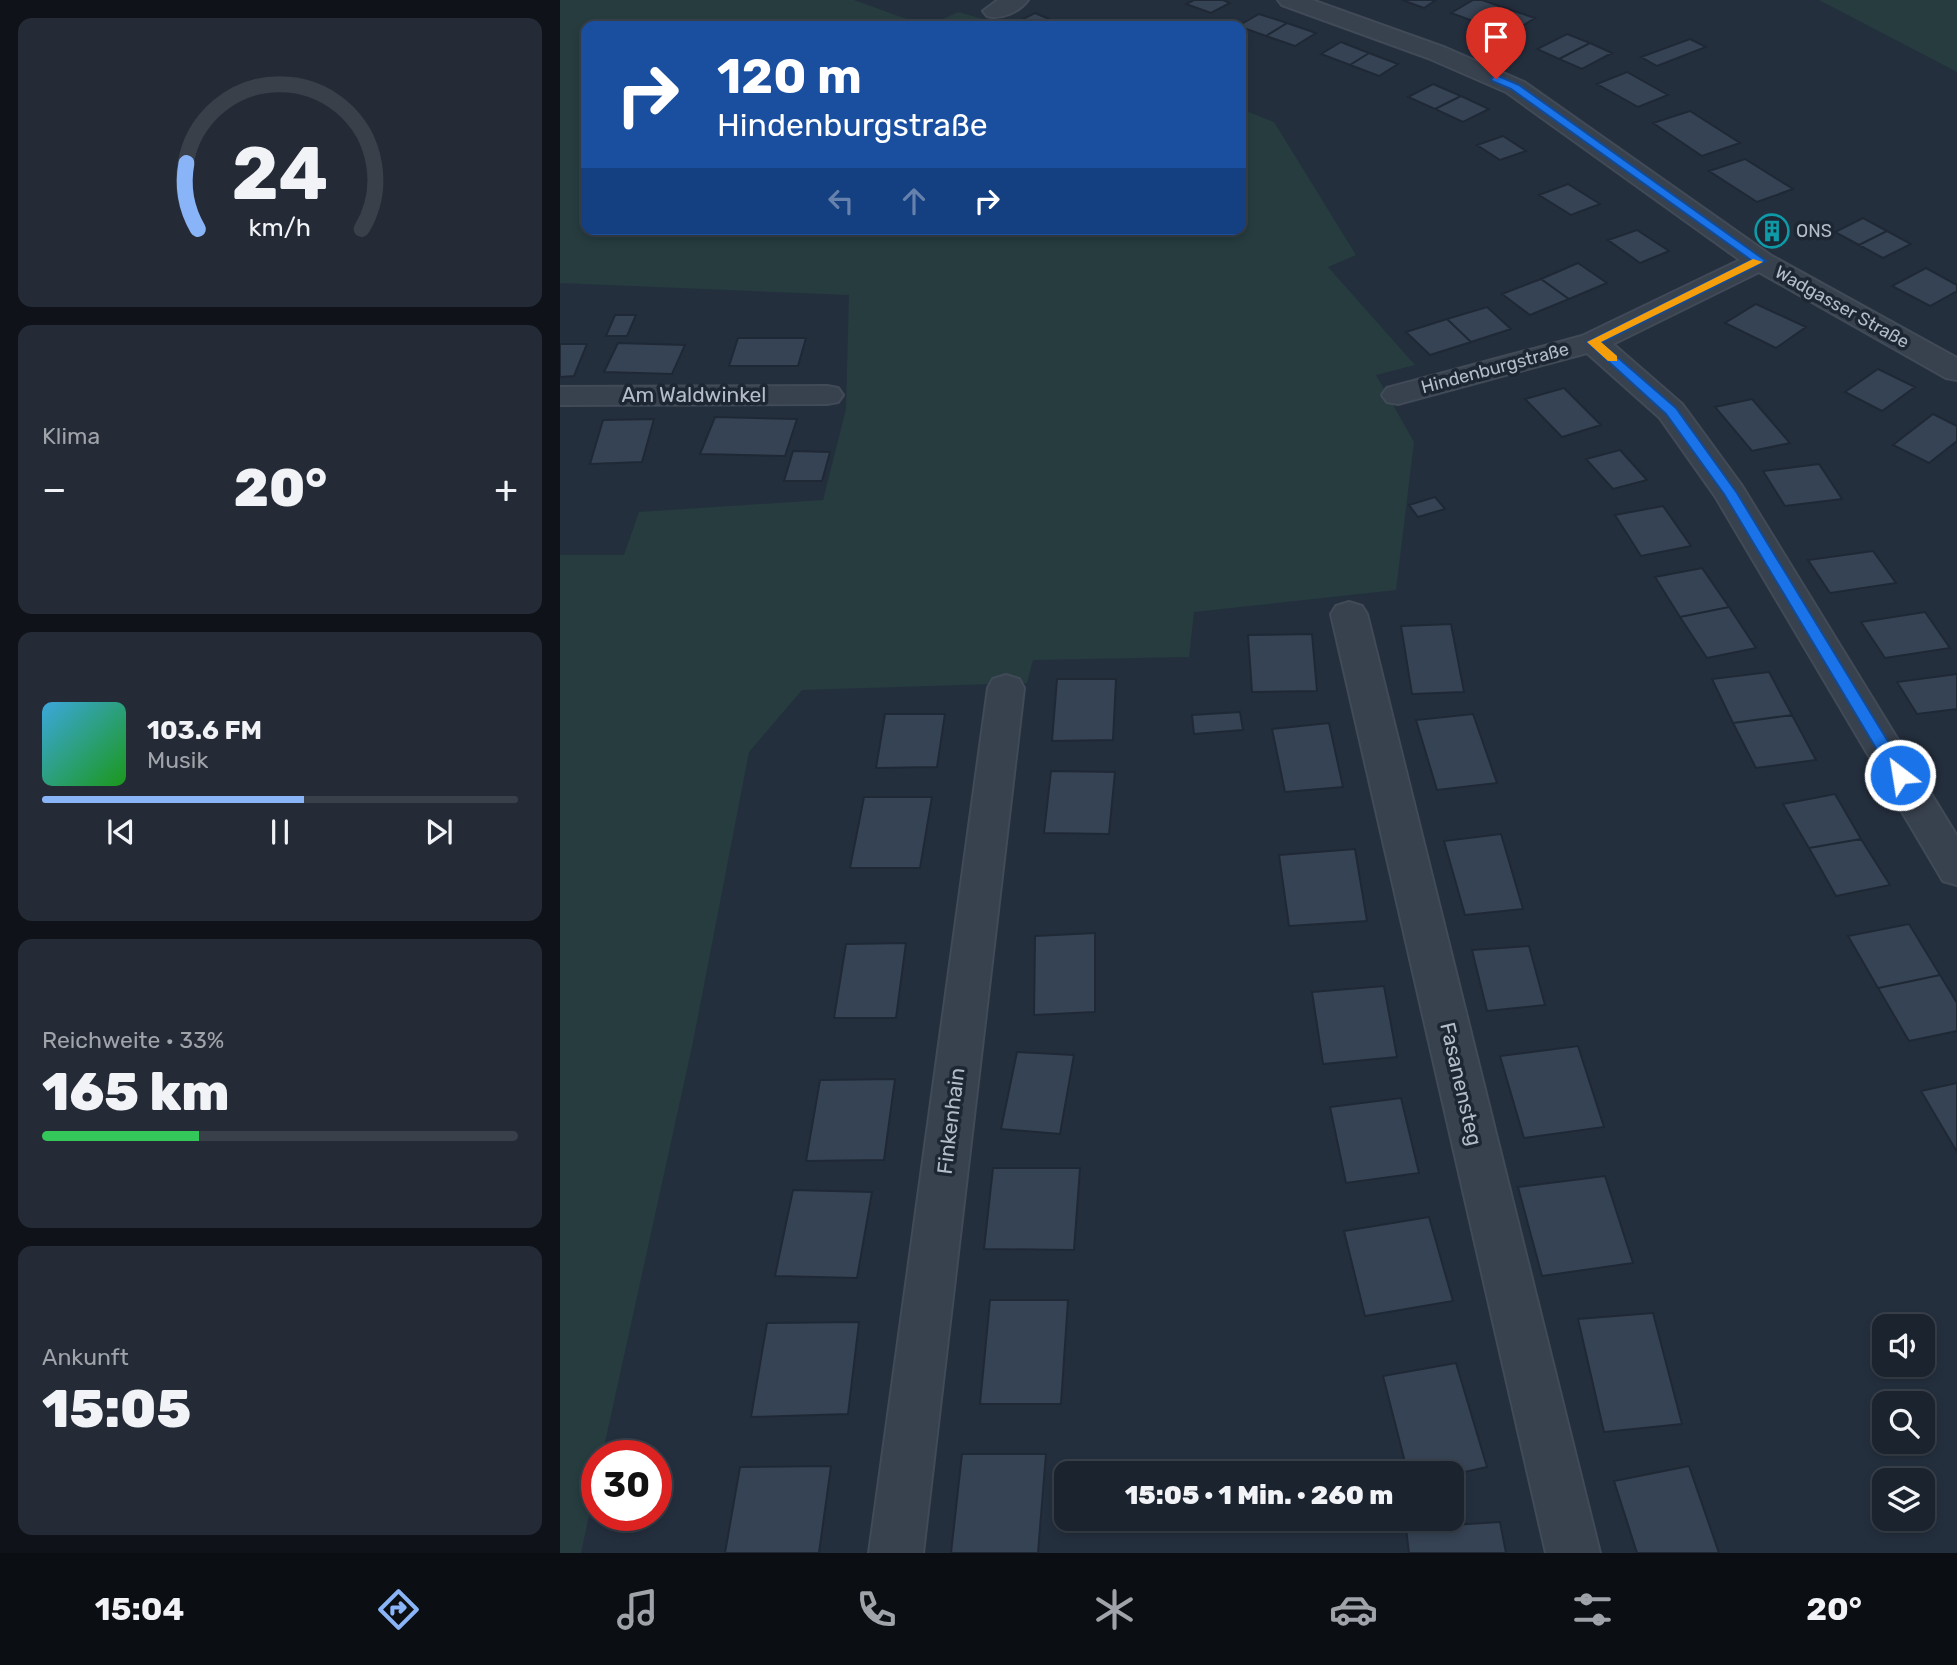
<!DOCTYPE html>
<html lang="de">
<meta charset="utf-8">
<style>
body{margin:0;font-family:Rubik,sans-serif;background:#242b36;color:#f1f3f6;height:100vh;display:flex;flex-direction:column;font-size:26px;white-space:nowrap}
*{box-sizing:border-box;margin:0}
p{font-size:23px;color:#a0a4aa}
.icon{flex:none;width:38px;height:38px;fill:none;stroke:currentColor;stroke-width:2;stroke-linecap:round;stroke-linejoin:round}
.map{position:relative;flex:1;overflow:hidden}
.drawer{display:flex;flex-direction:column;gap:18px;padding:18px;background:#0f1319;width:560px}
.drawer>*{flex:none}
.guide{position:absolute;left:21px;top:21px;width:665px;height:214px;border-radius:14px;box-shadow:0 4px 10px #0003,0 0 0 2px #39404a;background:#1a4fa0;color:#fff;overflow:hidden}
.tools{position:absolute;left:1312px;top:1314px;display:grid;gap:14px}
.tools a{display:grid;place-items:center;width:63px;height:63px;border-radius:14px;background:#1b232e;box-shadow:0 4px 10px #0003,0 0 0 2px #39404a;font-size:35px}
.speed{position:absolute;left:21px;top:1440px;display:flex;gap:14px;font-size:35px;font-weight:700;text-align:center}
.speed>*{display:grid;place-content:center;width:91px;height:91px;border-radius:50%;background:#1b232e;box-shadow:0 4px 10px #0003,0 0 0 2px #39404a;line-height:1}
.speed .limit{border:10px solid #d22;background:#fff;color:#111}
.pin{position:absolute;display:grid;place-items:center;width:60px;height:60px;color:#fff;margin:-72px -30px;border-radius:50% 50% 50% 0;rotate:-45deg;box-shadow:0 0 7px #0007}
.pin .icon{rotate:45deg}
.me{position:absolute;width:77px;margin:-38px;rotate:329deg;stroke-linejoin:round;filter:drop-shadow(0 0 5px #0008)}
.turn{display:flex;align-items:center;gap:24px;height:147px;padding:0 21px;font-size:32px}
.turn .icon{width:91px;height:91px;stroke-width:2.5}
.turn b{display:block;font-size:49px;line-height:60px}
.lanes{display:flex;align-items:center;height:66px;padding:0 21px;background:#0003;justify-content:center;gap:35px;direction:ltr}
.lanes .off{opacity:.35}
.big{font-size:52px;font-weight:800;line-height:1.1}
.drawer .widget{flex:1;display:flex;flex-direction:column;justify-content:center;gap:10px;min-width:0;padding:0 24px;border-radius:14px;background:#242b36}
.drawer .dial{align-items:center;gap:0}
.dial svg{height:182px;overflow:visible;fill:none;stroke:#39404a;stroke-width:7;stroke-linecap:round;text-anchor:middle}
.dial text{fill:#f1f3f6;stroke:none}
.song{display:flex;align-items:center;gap:21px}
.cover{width:84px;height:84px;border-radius:10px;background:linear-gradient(135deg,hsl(200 70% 55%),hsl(120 70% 35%))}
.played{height:7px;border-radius:4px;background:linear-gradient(90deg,#8ab4f8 55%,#39404a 55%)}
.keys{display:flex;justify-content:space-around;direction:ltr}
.heat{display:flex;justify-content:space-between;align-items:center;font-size:38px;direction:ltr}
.charge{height:10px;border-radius:5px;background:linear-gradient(90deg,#34c759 33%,#39404a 0)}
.trip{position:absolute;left:494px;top:1461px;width:410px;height:70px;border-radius:14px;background:#1b232e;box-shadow:0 4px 10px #0003,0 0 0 2px #39404a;font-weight:800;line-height:70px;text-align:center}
.tabs{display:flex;height:112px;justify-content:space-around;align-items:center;background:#0b0e12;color:#a0a4aa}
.tabs .icon{width:49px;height:49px}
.tabs .active{color:#8ab4f8}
.tabs b{font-size:32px;color:#f1f3f6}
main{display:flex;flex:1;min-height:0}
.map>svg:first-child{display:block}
</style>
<main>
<section class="drawer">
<div class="widget dial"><svg viewBox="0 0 100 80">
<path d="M14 69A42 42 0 1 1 86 69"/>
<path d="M14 69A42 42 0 0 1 9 40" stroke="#8ab4f8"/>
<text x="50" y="56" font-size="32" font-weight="700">24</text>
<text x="50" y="72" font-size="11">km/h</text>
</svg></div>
<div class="widget"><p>Klima</p>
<div class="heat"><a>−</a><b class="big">20°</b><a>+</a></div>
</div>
<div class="widget">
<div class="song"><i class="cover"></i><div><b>103.6 FM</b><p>Musik</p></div></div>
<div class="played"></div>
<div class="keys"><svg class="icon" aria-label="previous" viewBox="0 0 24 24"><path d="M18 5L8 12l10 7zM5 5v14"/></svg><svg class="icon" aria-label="pause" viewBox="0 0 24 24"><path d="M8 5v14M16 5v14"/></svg><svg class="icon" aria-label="next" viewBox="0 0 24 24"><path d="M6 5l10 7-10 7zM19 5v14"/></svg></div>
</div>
<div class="widget"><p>Reichweite · 33%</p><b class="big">165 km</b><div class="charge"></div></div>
<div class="widget"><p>Ankunft</p><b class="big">15:05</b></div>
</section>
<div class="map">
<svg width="1397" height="1553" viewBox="0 0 1397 1553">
<rect width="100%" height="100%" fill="#242f3e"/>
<path fill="#263c3f" d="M0 0H294L366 26H26V229H681V109L714 122 796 255 768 267 855 365 816 375 854 442 836 590 634 612 629 657 473 660 467 683 242 690 189 752 133 1042 42 1456H37V1479L21 1553H0V555H64L79 512 263 500 286 409 289 295 0 283Z
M1259 0H1397V72Z
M398 12 448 26H369Z"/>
<path fill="#364354" stroke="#1f2835" stroke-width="2" d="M634 0H663L670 3 651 13 626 4Z
M842 0H876L864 8Z
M913 0H922L945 8 921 24 891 13Z
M945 8 975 18 950 34 921 24Z
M475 13 496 22 486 26H463L455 23Z
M699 14 727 23 706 36 678 26Z
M727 23 756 33 735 46 706 36Z
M1007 34 1030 43 999 59 977 49Z
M1130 39 1146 47 1097 66 1081 57Z
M781 42 809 53 790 65 761 54Z
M1030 43 1052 53 1022 69 999 59Z
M809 53 838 64 819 76 790 65Z
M1067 72 1108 95 1078 107 1037 84Z
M873 84 901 96 875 109 848 97Z
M901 96 929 109 903 122 875 109Z
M1130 111 1180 143 1142 156 1093 123Z
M943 136 966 151 940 160 917 145Z
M1185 159 1233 189 1197 202 1149 171Z
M1008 184 1040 204 1011 215 979 195Z
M1303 218 1327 231 1299 245 1275 232Z
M1077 230 1109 251 1080 263 1048 240Z
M1327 231 1351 244 1323 258 1299 245Z
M1018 263 1047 283 1009 299 981 279Z
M1366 268 1397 285V291L1370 306 1332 286Z
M981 279 1009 299 970 315 942 294Z
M1196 304 1246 327 1216 348 1165 323Z
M927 307 951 329 911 342 887 319Z
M55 315H76L67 336H46Z
M887 319 911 342 870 355 846 332Z
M178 338H246L238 366H169Z
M58 343 125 345 112 374 44 372Z
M0 344H27L14 376 0 377Z
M1318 369 1355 387 1322 411 1285 392Z
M1004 388 1041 425 1002 437 965 399Z
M1192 399 1230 443 1192 451 1155 407Z
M1373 414 1397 426V441L1369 463 1333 445Z
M155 417 237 419 225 456 140 454Z
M94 419 82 462 30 464 43 420Z
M1060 450 1087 480 1053 489 1026 459Z
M233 451 270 452 262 481H224Z
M1259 464 1282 499 1225 506 1203 471Z
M875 497 885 509 858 517 849 505Z
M1103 506 1131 546 1081 556 1055 515Z
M1313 551 1336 583 1270 593 1248 560Z
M1142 568 1169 607 1120 617 1095 577Z
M1169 607 1196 648 1147 658 1120 617Z
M1365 612 1390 648 1325 658 1301 622Z
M891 624 904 692 852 694 841 626Z
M752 634 757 691 692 692 688 635Z
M1209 672 1232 715 1173 723 1152 679Z
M1397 674V709L1357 714 1337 682Z
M497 679H556L553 740 492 741Z
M680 712 683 730 634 734 632 715Z
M325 714H385L377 767 316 768Z
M913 714 937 783 877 790 856 720Z
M1232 715 1256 760 1196 768 1173 723Z
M769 723 783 787 725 792 712 729Z
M491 771 555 772 549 834 484 833Z
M1275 794 1301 839 1249 848 1223 804Z
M304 797H372L360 868H290Z
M941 834 963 909 905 915 884 841Z
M1301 839 1330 885 1276 896 1249 848Z
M795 849 807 921 729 926 719 855Z
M1349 924 1380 975 1318 988 1288 936Z
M535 933V1012L474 1015 475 936Z
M346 943 336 1018H274L286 944Z
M969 946 985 1005 927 1011 912 950Z
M1380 975 1397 1003V1031L1349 1041 1318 988Z
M824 986 837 1057 763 1064 752 992Z
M1018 1046 1044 1127 964 1138 940 1056Z
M457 1052 514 1055 500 1134 441 1129Z
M335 1079 324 1160 246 1161 260 1080Z
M1397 1083V1152L1361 1091Z
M841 1098 859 1173 786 1183 770 1107Z
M433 1168H520L514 1250 424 1249Z
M1045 1176 1073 1263 982 1276 958 1187Z
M233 1190 312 1192 297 1278 215 1276Z
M869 1217 893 1301 805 1316 784 1231Z
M430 1300H508L501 1404H420Z
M1093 1313 1122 1424 1044 1432 1018 1319Z
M299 1322 288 1414 191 1417 207 1323Z
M896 1363 927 1467 891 1475 848 1474 823 1376Z
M402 1454H486L478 1553H391Z
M271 1466 259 1553H165L180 1467Z
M1129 1466 1159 1553H1077L1054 1481Z
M940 1522 946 1553H849L846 1528Z"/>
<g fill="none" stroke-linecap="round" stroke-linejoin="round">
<defs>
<path id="minor" d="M438 0H468C459 12 441 20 427 16L423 11Z
M718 0H752L886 48 964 82 1210 255 1397 358V380L1386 378 1199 272 1053 344 1122 404 1182 486 1397 836V885L1383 881 1155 496 1100 418 1027 353 838 404 827 402 822 395 827 388 1022 336 1180 260 946 92 868 58 722 5Z
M267 386 278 388 283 395 278 402 267 404 0 405V387Z
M789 602 802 606 807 614 1040 1553H986L771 614 776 606Z
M446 675 459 679 464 688 363 1553H309L428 688 433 679Z"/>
</defs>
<use href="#minor" stroke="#414a57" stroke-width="4"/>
<use href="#minor" fill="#38414e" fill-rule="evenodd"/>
</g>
<path fill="#1a73e8" stroke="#114b97" stroke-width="2" d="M936 75 959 85 1206 261 1041 343 1116 408 1177 493 1346 771 1348 775 1346 780H1335L1164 494 1106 414 1027 342 1191 260 951 89 932 81 931 79Z"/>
<path fill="#f59e0b" d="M1193 259 1203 262 1041 342 1057 356V361H1048L1027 342Z"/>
<defs>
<symbol id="building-ring" viewBox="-11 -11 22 22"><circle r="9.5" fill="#1d2633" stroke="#0f9aa8" stroke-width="1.5"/><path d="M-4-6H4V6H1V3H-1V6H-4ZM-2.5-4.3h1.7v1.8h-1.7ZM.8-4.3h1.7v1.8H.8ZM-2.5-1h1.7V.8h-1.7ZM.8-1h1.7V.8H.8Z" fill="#0f9aa8"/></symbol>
</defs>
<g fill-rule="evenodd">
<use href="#building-ring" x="1193" y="212" width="38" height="38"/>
</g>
<g text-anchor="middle" stroke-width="7" stroke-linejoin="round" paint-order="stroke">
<g font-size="18" fill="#b4bcc9" stroke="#1d2633" text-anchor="start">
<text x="1236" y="237">ONS</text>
</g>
<g font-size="18" fill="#b4bcc9" stroke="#1d2633">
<text transform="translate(1282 307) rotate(29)" y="6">Wadgasser Straße</text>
<text transform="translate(935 368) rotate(-15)" y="6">Hindenburgstraße</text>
</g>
<g font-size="21" fill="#b4bcc9" stroke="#1d2633">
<text x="134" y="402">Am Waldwinkel</text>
<text transform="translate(901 1084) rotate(77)" y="7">Fasanensteg</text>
<text transform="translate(391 1121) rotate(-83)" y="7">Finkenhain</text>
</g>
</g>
</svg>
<div class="tools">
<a><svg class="icon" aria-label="sound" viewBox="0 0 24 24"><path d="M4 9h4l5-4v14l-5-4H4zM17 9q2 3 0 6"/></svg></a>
<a><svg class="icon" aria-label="search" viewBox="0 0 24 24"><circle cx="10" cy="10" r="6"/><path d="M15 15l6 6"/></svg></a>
<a><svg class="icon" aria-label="layers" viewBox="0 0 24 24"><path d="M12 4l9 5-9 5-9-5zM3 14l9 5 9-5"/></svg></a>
</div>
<div class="speed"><div class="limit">30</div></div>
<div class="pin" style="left:936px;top:79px;background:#d93025"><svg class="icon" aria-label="arrive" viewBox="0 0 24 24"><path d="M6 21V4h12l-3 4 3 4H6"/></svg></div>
<svg class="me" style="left:1340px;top:775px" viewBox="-20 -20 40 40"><circle r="17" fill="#1a73e8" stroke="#fff" stroke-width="3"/><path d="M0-11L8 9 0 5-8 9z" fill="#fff"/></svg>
<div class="trip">15:05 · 1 Min. · 260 m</div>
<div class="guide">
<div class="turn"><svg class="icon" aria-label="right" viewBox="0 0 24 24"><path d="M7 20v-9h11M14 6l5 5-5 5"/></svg><div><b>120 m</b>Hindenburgstraße</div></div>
<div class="lanes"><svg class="icon off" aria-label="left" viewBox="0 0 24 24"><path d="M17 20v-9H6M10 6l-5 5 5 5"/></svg><svg class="icon off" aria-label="ahead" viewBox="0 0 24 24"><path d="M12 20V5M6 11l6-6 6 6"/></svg><svg class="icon" aria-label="right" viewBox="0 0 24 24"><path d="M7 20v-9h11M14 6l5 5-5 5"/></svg></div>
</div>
</div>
</main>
<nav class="tabs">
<b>15:04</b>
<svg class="icon active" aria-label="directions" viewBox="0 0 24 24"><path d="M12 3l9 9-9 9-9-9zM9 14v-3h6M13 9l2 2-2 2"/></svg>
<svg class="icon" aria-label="music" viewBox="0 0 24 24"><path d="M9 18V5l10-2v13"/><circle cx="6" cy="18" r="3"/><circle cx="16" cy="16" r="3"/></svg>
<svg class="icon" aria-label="phone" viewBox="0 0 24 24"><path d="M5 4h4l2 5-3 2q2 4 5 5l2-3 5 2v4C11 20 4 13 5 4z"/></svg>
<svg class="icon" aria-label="climate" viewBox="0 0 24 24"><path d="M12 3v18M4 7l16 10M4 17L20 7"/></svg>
<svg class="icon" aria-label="car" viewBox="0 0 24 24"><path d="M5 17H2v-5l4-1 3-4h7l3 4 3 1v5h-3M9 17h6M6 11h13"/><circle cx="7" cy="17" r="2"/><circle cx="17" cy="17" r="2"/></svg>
<svg class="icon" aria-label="filters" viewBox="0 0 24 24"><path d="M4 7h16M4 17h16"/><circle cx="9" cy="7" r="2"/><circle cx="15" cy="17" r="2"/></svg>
<b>20°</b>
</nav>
